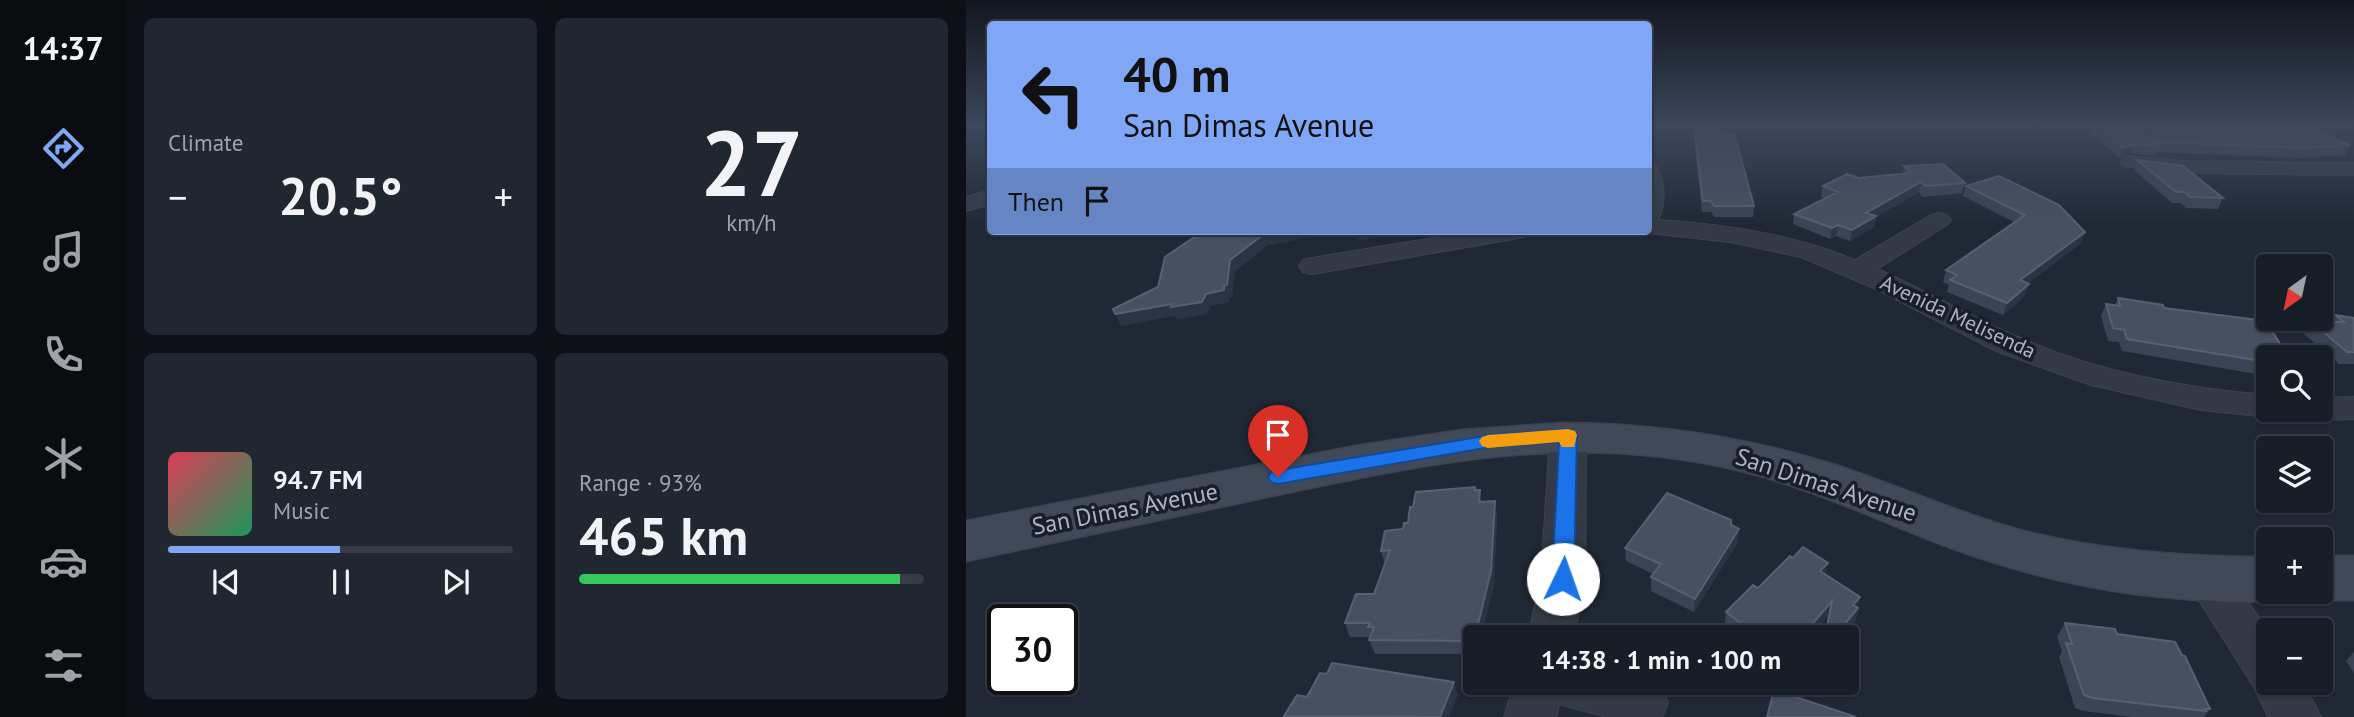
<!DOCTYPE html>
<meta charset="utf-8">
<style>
body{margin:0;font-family:"PT Sans",sans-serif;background:#212730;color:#f1f3f6;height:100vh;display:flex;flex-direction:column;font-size:26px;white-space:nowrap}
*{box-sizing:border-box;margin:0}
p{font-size:23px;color:#9fa2a8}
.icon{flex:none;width:38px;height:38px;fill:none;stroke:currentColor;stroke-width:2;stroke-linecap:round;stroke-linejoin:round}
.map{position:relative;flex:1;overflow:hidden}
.drawer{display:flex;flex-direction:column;gap:18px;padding:18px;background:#0d1016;width:840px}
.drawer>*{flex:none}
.hud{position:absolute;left:21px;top:21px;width:665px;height:214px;border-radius:7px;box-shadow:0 2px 5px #0004,0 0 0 2px #363c45;background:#80a7f5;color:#111;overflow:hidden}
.needle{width:46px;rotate:213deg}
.buttons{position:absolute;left:1290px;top:254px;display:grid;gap:14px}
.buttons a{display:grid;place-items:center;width:77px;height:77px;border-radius:7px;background:#181e28;box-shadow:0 2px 5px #0004,0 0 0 2px #363c45;font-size:35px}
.speed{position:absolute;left:21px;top:604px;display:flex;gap:14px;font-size:35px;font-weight:700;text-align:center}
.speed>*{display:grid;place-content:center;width:91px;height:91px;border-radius:50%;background:#181e28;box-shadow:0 2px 5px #0004,0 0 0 2px #363c45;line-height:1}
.speed .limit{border:4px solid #111;border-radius:10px;background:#fff;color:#111}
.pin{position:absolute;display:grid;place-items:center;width:60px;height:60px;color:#fff;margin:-72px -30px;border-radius:50% 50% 50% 0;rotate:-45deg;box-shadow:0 0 7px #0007}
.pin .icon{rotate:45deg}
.me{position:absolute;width:77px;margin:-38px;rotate:3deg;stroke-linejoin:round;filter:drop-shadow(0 0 5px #0008)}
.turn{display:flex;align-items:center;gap:24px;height:147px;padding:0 21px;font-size:32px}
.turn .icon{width:91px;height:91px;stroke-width:2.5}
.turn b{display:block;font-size:49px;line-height:60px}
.then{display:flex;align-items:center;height:66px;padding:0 21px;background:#0003;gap:14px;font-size:26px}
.big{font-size:52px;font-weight:600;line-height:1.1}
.drawer .card{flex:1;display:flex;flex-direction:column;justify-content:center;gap:10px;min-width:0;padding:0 24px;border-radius:10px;background:#212730}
.drawer .dial{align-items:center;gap:0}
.dial b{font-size:91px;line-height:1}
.song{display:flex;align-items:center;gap:21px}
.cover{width:84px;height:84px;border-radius:10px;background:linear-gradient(135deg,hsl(350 70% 55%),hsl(150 70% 35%))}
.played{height:7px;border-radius:4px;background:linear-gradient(90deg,#80a7f5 50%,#363c45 50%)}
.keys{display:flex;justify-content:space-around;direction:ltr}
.heat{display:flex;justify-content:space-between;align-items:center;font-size:38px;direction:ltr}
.charge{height:10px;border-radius:5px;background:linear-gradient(90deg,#34c759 93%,#363c45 0)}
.drawer .tiles{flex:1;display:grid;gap:18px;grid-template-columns:repeat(2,1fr)}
.trip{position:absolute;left:497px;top:625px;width:396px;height:70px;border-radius:7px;background:#181e28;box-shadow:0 2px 5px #0004,0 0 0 2px #363c45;font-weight:600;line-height:70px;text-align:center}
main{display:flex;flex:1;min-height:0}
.menu{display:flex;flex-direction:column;width:126px;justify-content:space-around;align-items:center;background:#0a0c10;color:#9fa2a8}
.menu .icon{width:49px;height:49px}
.menu .active{color:#80a7f5}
.menu b{font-size:32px;color:#f1f3f6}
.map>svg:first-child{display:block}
</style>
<main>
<nav class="menu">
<b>14:37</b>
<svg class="icon active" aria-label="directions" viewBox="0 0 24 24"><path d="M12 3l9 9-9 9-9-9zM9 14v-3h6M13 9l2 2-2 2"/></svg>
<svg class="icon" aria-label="music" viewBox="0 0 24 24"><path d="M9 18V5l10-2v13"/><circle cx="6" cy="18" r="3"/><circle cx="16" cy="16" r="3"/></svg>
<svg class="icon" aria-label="phone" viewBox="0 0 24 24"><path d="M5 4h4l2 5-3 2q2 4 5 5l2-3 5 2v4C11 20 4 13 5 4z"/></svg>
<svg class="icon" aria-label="climate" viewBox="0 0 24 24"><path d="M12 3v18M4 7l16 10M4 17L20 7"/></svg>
<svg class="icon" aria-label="car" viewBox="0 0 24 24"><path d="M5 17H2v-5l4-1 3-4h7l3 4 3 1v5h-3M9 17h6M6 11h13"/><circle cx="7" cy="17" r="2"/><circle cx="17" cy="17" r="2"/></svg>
<svg class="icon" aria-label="filters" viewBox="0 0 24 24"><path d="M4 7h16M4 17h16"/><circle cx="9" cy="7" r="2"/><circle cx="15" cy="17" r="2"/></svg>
</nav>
<section class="drawer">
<div class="tiles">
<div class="card"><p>Climate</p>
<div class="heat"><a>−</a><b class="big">20.5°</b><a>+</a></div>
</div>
<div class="card dial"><b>27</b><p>km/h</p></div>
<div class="card">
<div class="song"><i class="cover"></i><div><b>94.7 FM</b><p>Music</p></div></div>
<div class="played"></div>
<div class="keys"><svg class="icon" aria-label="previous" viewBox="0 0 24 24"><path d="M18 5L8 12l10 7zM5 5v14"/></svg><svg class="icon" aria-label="pause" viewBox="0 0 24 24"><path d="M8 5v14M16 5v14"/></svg><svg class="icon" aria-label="next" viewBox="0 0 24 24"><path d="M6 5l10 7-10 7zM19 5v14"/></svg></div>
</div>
<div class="card"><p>Range · 93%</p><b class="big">465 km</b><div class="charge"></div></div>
</div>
</section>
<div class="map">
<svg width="1388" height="717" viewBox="0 0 1388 717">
<rect width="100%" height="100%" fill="#202835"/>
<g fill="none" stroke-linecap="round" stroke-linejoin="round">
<defs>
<path id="street" d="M1164 156 1213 161 1388 163V175L1213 173 1157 166 1154 162 1157 158Z
M682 163 689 165C700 180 700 204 692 220 759 224 826 234 889 260L965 215 973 213 981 215 985 220 981 225 911 269C959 290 1004 317 1052 337 1131 372 1216 388 1302 395V410H1317L1314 414 1302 417 1235 410 1125 385 1030 351 910 289 835 257 764 242 673 232 682 231Z
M24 190V204L0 211V197Z
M509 231H565L562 236 553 238 346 274 337 272 333 266 337 260 346 258Z
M1388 397V419L1354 420 1342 417 1337 410H1354V398Z
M602 423 615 426 620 435 619 579 608 637H562L575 579 584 435 589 426Z
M1242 562 1257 567 1302 630V682H1337L1355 717H1302L1288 687 1220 580 1227 567Z
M549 682H686L695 686 702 703 696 717H640L593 704 590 717H538Z"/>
<path id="secondary" d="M597 423C691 423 779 437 869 465 931 485 991 513 1054 530 1135 551 1219 557 1302 557V592H1322L1321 595C1289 606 1253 601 1220 599 1140 594 1063 576 988 549 930 528 875 501 817 483 763 465 706 456 650 453 534 447 419 472 306 496 204 517 102 539 0 561V521L395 445 496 430Z
M1354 556H1388V600H1354L1335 594 1334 592H1354Z"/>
</defs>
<use href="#street" stroke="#3c4350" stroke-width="2"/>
<use href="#secondary" stroke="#3c4350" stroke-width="3"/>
<use href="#street" fill="#333a46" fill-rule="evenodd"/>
<use href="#secondary" fill="#414959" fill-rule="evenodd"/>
</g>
<path fill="#3b4454" d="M728 125 788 206 787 217H748L745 212H736L727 132Z
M1126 125H1166L1185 140V134L1189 125H1297L1302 128 1384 145 1379 155 1333 158 1191 152 1189 156 1164 153 1154 158 1124 133Z
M1171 160 1257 198 1252 209 1220 208 1214 203H1206L1168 170Z
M938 166 999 183 996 193 957 197 953 192 910 217 908 227 884 241 870 236 864 239 827 224 828 214 859 198 855 197 857 186 893 178 937 174Z
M1000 186 1119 232 1115 243 1062 283 1059 296 1037 315 981 292 983 285 977 282 980 270 1048 222 997 196Z
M1152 298 1198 308 1319 352 1316 357H1302V376L1156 351 1153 342 1142 341 1135 316 1140 304 1149 305Z
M1369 315 1388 318V364H1373L1338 334 1346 322H1365Z
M509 487 516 502 531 514 528 585 509 637V654H409L403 640 404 637H384L379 623 408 594 419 564 415 551 437 529 442 523Z
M765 525 772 542 728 612 685 591V577L687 574 660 561 659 548Z
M827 558 862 563 859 575 894 597 891 607 892 608 889 622 863 615 844 637H773L759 626 760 612 792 588Z
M1099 623 1151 634 1244 709 1238 717H1166L1117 711 1109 708 1093 657 1096 651 1091 637Z
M1388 652V673L1380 661Z"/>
<path fill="#2b3443" d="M1168 144 1164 153 1154 158 1157 148Z
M955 182 953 192 910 217 908 227 884 241 886 230 900 213Z
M872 225 870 236 864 239 866 228Z
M316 231H363V234L302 245 269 272 266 297 263 298V302L245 306 241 314 211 320 209 316 155 326 149 314 240 294 264 260 298 234Z
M388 231H447L391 241Z
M1119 232 1115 243 1050 292 1054 280Z
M1063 284 1059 296 1037 315 1041 303Z
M529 501 531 514 528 585 515 637H509V647L508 641Z
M773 529 772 542 728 612 729 599Z
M862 563 859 577 854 571Z
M894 597 890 611 892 608 889 622 876 637H868L887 605Z
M866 601 863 615 844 637H835Z
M488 682 492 695 483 717H474Z"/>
<path fill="#475060" stroke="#576070" stroke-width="2" d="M728 125H734L769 136 788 206H748L745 201H737Z
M1129 125H1166L1193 146 1168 144 1157 148Z
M1189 125H1297L1302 128 1340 126 1384 145 1338 148 1188 142Z
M1171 160 1217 166 1257 198 1224 197 1219 192H1210Z
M977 164 999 183 960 186 955 182 900 213 910 216 886 230 872 225 866 228 828 214 872 192 857 186 881 174 893 178 946 173 938 166Z
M1033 176 1093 205 1119 232 1054 280 1063 284 1041 303 984 280 991 275 980 270 1059 215 1000 186Z
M250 231H316L298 234 264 260 261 285 258 286V290L240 294 236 302 205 307 206 304 149 314 147 309 192 287 199 257 227 238 245 234Z
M1152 298 1197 305 1198 308 1300 321 1319 352 1302 349 1307 357H1302V362L1161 339 1158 330 1147 328 1140 304 1154 306Z
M1369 315 1388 318V352H1381L1346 322H1378Z
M509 487V490H514L513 502 529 501 525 571 508 641 403 640 408 627H402L404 623H379L390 594H408L424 550 415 551 419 531 437 529 438 523H442L444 507H447L450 492Z
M701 493 765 520V525L773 529 729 599 685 577 695 564 659 548Z
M837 547 862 563 854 571 894 597 887 605 892 608 868 637H859L866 601 835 637H792L760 612 787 585 792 588 824 556 827 558Z
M1099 623 1149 629 1151 634 1209 642 1216 655 1219 656 1244 709H1239L1240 711 1126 698 1118 695 1100 643 1106 644Z
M366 663 488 682 474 717 318 716 331 695 341 697 354 673 361 674Z
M808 690 890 717H801Z"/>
<linearGradient id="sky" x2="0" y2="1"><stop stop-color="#12161d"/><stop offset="0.56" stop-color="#3c485c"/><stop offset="1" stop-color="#3c485c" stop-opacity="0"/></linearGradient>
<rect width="1388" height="225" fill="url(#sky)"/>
<path fill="#1a73e8" stroke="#114b97" stroke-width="2" d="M602 429 609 431 611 435 608 579 605 585 597 588 589 585 586 579 593 442 525 447 312 484 305 482 302 477 305 472 312 470 525 435Z"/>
<path fill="#f59e0b" d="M602 429 609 431 611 435 608 447H596L593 442 522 448 516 446 513 441 516 437 522 435Z"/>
<g text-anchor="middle" stroke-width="7" stroke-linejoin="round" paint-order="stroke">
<g font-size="21" fill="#adb4c3" stroke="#191f2a">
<text transform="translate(992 317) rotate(25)" y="7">Avenida Melisenda</text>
</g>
<g font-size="24" fill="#adb4c3" stroke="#191f2a">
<text transform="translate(860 485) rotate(18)" y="8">San Dimas Avenue</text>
<text transform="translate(159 509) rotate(-11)" y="8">San Dimas Avenue</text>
</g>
</g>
</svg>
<div class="buttons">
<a><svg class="needle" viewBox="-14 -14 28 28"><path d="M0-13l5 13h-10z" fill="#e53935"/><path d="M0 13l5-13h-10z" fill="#9fa2a8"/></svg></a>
<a><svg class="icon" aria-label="search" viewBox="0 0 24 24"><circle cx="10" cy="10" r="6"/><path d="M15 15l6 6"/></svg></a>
<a><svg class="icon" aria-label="layers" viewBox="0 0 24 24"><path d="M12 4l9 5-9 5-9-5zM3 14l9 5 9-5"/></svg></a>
<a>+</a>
<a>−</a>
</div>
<div class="speed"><div class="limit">30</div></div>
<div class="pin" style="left:312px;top:477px;background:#d93025"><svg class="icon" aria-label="arrive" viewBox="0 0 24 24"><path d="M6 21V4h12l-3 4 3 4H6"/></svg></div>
<svg class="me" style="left:597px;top:579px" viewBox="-20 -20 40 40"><circle r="19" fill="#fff"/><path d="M0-13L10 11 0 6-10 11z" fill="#1a73e8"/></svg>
<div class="trip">14:38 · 1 min · 100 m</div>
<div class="hud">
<div class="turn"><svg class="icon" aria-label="left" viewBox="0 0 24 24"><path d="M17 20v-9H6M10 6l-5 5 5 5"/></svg><div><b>40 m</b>San Dimas Avenue</div></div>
<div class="then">Then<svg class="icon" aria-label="arrive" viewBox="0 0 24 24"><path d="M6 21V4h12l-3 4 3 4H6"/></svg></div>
</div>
</div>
</main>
